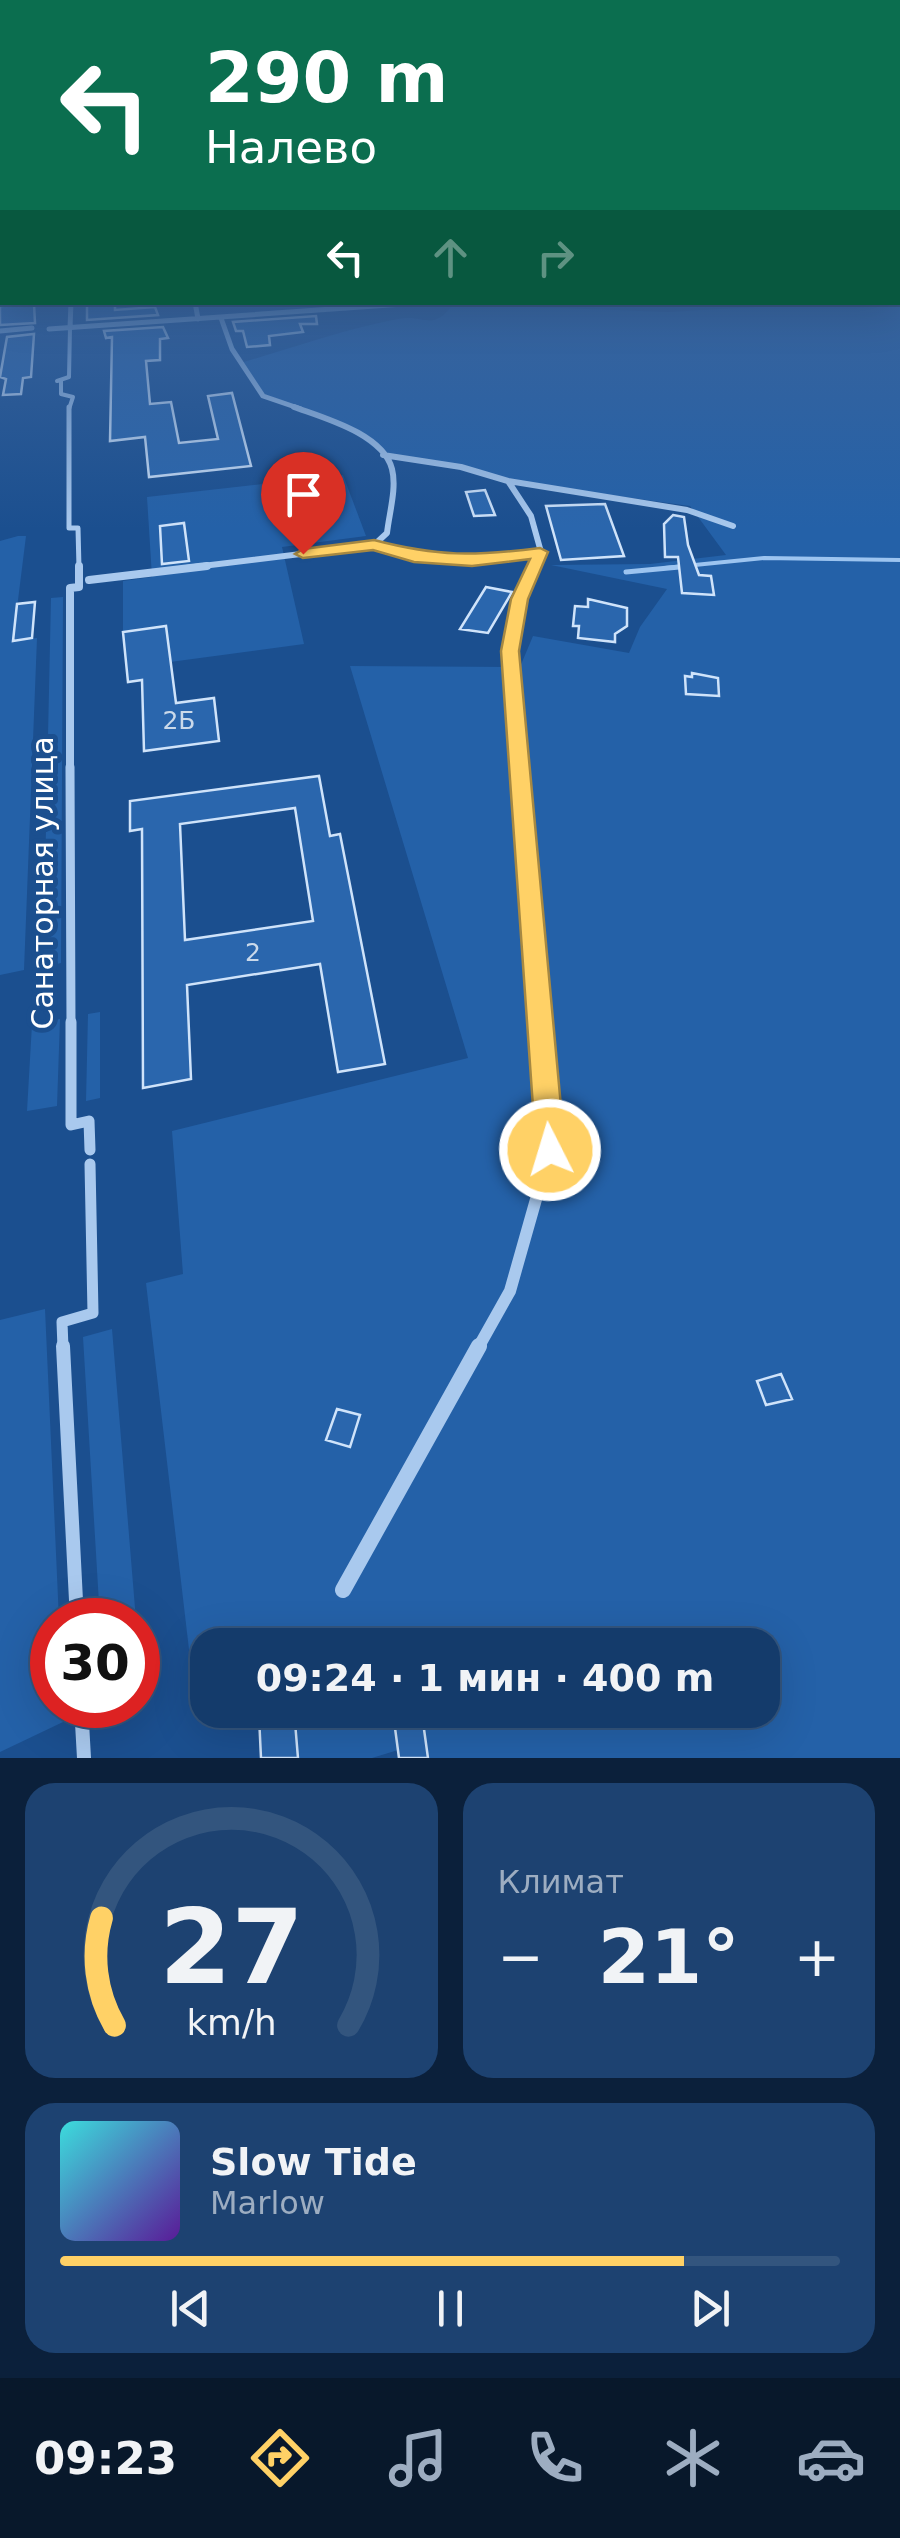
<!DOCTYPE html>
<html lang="ru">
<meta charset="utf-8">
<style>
body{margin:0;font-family:"DejaVu Sans",sans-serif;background:#1d4271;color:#f1f3f6;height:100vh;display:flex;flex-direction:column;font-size:38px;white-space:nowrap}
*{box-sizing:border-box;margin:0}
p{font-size:32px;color:#9dadc1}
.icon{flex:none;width:55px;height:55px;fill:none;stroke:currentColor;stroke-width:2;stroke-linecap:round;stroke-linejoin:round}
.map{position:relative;height:1758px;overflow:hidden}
.panel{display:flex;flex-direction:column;gap:25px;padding:25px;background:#0b203b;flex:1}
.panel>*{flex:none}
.top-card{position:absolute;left:0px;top:0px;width:900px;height:305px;box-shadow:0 10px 40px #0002,0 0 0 2px #33557e;background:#0b6e4f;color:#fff;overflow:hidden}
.speed{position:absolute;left:30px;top:1598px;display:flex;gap:20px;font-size:50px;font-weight:700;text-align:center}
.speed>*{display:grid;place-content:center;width:130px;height:130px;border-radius:50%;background:#143b6b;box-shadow:0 10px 40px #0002,0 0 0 2px #33557e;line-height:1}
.speed .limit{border:15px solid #d22;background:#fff;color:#111}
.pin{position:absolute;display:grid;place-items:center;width:85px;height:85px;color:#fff;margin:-102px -42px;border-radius:50% 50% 50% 0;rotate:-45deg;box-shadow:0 0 10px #0007}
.pin .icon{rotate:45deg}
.me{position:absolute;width:110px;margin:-55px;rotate:355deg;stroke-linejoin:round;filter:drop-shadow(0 0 8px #0008)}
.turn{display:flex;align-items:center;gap:35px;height:210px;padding:0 40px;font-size:45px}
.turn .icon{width:130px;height:130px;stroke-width:2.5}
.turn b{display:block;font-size:70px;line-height:85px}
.lanes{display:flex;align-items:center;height:95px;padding:0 40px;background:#0003;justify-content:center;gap:50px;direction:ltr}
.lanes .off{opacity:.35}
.big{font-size:75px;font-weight:700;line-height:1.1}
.panel .widget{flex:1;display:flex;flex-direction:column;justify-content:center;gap:15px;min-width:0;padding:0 35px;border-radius:30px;background:#1d4271}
.panel .dial{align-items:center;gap:0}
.dial svg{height:260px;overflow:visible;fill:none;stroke:#33557e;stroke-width:7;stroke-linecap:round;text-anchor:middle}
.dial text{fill:#f1f3f6;stroke:none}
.song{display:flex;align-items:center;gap:30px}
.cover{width:120px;height:120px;border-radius:15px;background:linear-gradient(135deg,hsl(180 70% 55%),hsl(270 70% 35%))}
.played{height:10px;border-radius:5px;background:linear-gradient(90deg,#ffd166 80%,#33557e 80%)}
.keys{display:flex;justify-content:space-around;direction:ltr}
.heat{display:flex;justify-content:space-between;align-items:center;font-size:55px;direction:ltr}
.panel .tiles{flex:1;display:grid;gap:25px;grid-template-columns:1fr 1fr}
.widget:last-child{grid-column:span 2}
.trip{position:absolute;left:190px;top:1628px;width:590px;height:100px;border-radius:30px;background:#143b6b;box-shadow:0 10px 40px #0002,0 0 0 2px #33557e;font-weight:700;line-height:100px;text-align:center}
.dock{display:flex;height:160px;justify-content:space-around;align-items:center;background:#08182b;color:#9dadc1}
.dock .icon{width:70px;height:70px}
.dock .selected{color:#ffd166}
.dock b{font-size:45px;color:#f1f3f6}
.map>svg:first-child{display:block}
</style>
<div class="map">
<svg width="900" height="1758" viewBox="0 0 900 1758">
<rect width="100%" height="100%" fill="#1b4f8f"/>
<path fill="#2461a8" d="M900 299V1758H428L422 1722 395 1728 398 1750 372 1758H298L294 1710H762V1645H208L207 1707 196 1709 146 1283 183 1274 172 1131 468 1058 350 666 520 667 533 636 629 653 640 627 667 589 551 565 650 564 726 555 690 506 508 481 461 467 383 455 345 425 263 396 249 370 240 363C292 348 345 329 398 319 425 314 432 333 453 304L668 312Z
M343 475 366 536 282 547 304 644 170 662 123 632V581L152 577 147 497Z
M18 536H26L13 640 37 638 24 970 0 975V541Z
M63 597 61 963 43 967 51 598Z
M100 1012V1098L86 1101 88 1014Z
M60 1019 57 1106 27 1111 32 1024Z
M45 1309 59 1620H52V1705H62L63 1722 0 1752V1320Z
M112 1329 136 1620H100L83 1337Z"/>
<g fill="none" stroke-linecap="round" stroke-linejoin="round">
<path stroke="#9cc4f0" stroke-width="4" d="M665 568 764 558 900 560"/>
<path stroke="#9cc4f0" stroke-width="5" d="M626 572 690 566"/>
</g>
<path fill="#2a66ad" stroke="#cfe3fa" stroke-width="2.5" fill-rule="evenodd" d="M87 302H115V310L155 307 158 315 87 320Z
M34 304 35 323 0 325V306Z
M316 316 317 324H300L303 332 269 336 270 345 247 347 243 331H236L233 322Z
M163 327 168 338 160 339V360L146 361 150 404 171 402 179 443 218 439 208 396 232 393 251 466 149 477 145 437 110 441 112 337 106 338 104 331Z
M34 334 31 377 23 378 21 394 3 395 6 379 0 377 7 337Z
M485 490 495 515 474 516 466 492Z
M605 504 624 556 561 560 546 506Z
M673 515 684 517 688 545 699 575 711 576 714 595 682 593 678 557H665L664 524Z
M184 523 189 561 162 564 160 526Z
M486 587 512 592 488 633 460 629Z
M588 599 627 608V626L615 634V642L578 638 579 626H573L575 606 588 607Z
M35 602 32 638 13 641 17 604Z
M166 626 176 703 214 698 219 741 144 751 142 680 128 682 123 632Z
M692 673 718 678 719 696 686 694 685 676 692 677Z
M319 776 330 836 340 834 385 1064 338 1072 320 964 187 985 191 1079 143 1088 142 829 130 831V801ZM295 808 313 921 185 940 180 824Z
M781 1374 792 1399 766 1405 757 1381Z
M337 1409 360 1415 350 1447 326 1440Z
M294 1710 298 1758H261L259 1716Z
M423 1722 428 1758H399L395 1728Z"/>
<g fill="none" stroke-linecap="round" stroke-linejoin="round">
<path stroke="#a9c9ee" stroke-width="4" d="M69 409 73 397 61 394V380L57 381 69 377 70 328"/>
<path stroke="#a9c9ee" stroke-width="5" d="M69 407V528H78L79 568"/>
<path stroke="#a9c9ee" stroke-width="8" d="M70 769V588L79 587V566"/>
<path stroke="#a9c9ee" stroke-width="9" d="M70 767 71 1025"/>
<path stroke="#a9c9ee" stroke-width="11" d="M71 1022V1125L89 1121 90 1150
M63 1348 62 1322 93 1313 90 1164"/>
<path stroke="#a9c9ee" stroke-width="14" d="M63 1346 77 1620
M81 1705 84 1758"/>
<path stroke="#a9c9ee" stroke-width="5" d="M195 302 198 319
M221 318 232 349 263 396 301 409
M70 328 71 302
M49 329 432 302
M0 331 32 328"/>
<path stroke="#a9c9ee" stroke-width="6" d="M294 407C324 418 383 434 392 469 397 488 389 514 387 533L374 545C430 560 484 559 541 552L533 568
M383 455 461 467 508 481 531 516 541 552
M508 481 687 510 733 526
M186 568 374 545"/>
<path stroke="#a9c9ee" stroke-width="8" d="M89 580 207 566
M519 769C514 695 502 636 535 566"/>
<path stroke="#a9c9ee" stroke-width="10" d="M519 767 540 1025"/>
<path stroke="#a9c9ee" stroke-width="12" d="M478 1348 510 1291 550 1150 540 1022"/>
<path stroke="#a9c9ee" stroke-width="16" d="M343 1590 479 1346"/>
</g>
<linearGradient id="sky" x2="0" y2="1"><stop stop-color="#0f2b4f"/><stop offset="0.53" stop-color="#39639b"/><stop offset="1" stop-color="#39639b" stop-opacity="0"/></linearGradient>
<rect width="900" height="529" fill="url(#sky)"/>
<path fill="#ffd166" stroke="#a68842" stroke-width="2.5" d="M374 540C439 557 474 556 540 548L548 552 528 599 519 651 565 1150 561 1159 550 1162 540 1159 536 1150 501 651 511 599 530 559 472 566 414 562 373 550 303 558 295 554 303 549Z"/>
<g text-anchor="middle" stroke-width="10" stroke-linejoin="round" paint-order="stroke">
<g font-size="25" fill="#cad9ea">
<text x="179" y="729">2Б</text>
<text x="253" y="961">2</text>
</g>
<g font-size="30" fill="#fff" stroke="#1b4f8f">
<text transform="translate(43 883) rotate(-90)" y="10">Санаторная улица</text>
</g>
</g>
</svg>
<div class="speed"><div class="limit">30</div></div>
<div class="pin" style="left:303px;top:554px;background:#d93025"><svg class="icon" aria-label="arrive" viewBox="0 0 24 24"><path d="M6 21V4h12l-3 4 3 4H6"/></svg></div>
<svg class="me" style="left:550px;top:1150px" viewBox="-20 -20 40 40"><circle r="17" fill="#ffd166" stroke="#fff" stroke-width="3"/><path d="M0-11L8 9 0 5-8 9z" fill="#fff"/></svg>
<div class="trip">09:24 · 1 мин · 400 m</div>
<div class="top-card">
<div class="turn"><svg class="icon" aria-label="left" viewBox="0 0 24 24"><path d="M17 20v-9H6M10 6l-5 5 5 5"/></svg><div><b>290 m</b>Налево</div></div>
<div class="lanes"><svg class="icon" aria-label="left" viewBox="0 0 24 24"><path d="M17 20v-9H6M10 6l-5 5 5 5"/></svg><svg class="icon off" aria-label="ahead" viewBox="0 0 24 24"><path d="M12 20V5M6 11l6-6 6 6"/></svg><svg class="icon off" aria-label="right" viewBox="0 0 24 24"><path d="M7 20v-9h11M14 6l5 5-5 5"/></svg></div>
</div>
</div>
<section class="panel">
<div class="tiles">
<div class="widget dial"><svg viewBox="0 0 100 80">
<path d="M14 69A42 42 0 1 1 86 69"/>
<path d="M14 69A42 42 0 0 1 10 36" stroke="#ffd166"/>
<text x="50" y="56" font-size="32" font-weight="700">27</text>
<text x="50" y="72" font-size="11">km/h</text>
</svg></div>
<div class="widget"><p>Климат</p>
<div class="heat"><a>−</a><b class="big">21°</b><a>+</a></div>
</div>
<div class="widget">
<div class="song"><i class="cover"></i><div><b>Slow Tide</b><p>Marlow</p></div></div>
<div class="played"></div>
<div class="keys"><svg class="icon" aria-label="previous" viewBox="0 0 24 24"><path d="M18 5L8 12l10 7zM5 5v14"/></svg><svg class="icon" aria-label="pause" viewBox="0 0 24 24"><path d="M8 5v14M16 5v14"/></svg><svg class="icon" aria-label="next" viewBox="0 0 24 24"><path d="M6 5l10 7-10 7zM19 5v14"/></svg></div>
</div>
</div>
</section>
<nav class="dock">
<b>09:23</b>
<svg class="icon selected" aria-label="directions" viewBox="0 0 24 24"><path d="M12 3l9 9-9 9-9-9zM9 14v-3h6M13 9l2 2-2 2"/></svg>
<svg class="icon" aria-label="music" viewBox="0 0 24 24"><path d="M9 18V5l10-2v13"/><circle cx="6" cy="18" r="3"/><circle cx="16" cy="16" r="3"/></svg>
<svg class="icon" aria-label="phone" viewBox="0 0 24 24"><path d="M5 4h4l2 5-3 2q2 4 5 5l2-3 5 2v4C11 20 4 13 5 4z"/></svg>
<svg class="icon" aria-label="climate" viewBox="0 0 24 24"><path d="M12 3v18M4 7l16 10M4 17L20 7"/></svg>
<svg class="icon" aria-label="car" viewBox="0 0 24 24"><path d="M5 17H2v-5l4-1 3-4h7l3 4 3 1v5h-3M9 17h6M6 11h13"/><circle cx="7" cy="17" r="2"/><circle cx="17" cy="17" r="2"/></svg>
</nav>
